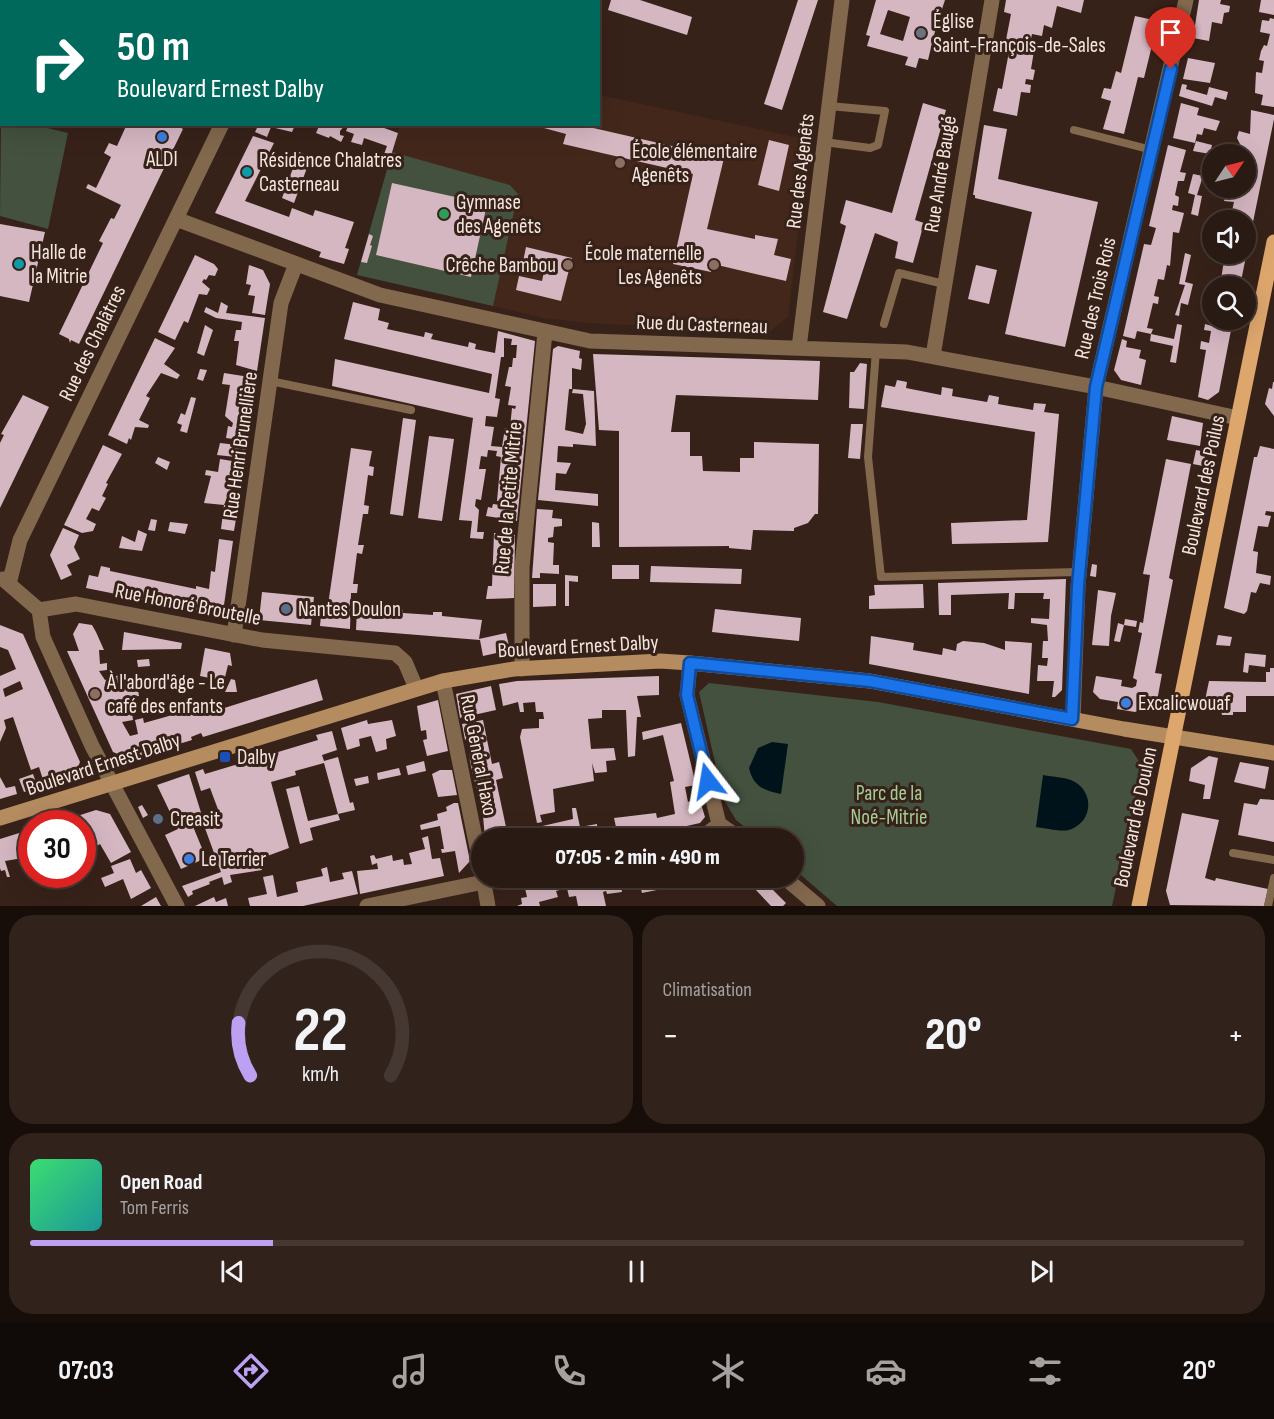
<!DOCTYPE html>
<html lang="fr">
<meta charset="utf-8">
<style>
body{margin:0;font-family:"Sofia Sans Condensed",sans-serif;background:#31231c;color:#f1f3f6;height:100vh;display:flex;flex-direction:column;font-size:22px;white-space:nowrap}
*{box-sizing:border-box;margin:0}
p{font-size:20px;color:#a5a1a0}
.icon{flex:none;width:33px;height:33px;fill:none;stroke:currentColor;stroke-width:2;stroke-linecap:round;stroke-linejoin:round}
.map{position:relative;height:906px;overflow:hidden}
.panel{display:flex;flex-direction:column;gap:9px;padding:9px;background:#170e0a;flex:1}
.panel>*{flex:none}
.banner{position:absolute;left:0px;top:0px;width:600px;height:126px;box-shadow:0 6px 24px #0002,0 0 0 2px #453833;background:#00695c;color:#fff;overflow:hidden}
.needle{width:39px;rotate:55deg}
.tools{position:absolute;left:1202px;top:144px;display:grid;gap:12px}
.tools a{display:grid;place-items:center;width:54px;height:54px;border-radius:50%;background:#291a13;box-shadow:0 6px 24px #0002,0 0 0 2px #453833;font-size:30px}
.speed{position:absolute;left:18px;top:810px;display:flex;gap:12px;font-size:30px;font-weight:700;text-align:center}
.speed>*{display:grid;place-content:center;width:78px;height:78px;border-radius:50%;background:#291a13;box-shadow:0 6px 24px #0002,0 0 0 2px #453833;line-height:1}
.speed .limit{border:9px solid #d22;background:#fff;color:#111}
.pin{position:absolute;display:grid;place-items:center;width:51px;height:51px;color:#fff;margin:-62px -26px;border-radius:50% 50% 50% 0;rotate:-45deg;box-shadow:0 0 6px #0007}
.pin .icon{rotate:45deg}
.me{position:absolute;width:66px;margin:-33px;rotate:346deg;stroke-linejoin:round;filter:drop-shadow(0 0 4px #0008)}
.turn{display:flex;align-items:center;gap:21px;height:126px;padding:0 18px;font-size:27px}
.turn .icon{width:78px;height:78px;stroke-width:2.5}
.turn b{display:block;font-size:42px;line-height:51px}
.big{font-size:45px;font-weight:800;line-height:1.1}
.panel .card{flex:1;display:flex;flex-direction:column;justify-content:center;gap:9px;min-width:0;padding:0 21px;border-radius:24px;background:#31231c}
.panel .dial{align-items:center;gap:0}
.dial svg{height:156px;overflow:visible;fill:none;stroke:#453833;stroke-width:7;stroke-linecap:round;text-anchor:middle}
.dial text{fill:#f1f3f6;stroke:none}
.song{display:flex;align-items:center;gap:18px}
.cover{width:72px;height:72px;border-radius:9px;background:linear-gradient(135deg,hsl(140 70% 55%),hsl(180 70% 35%))}
.played{height:6px;border-radius:3px;background:linear-gradient(90deg,#bca0f2 20%,#453833 20%)}
.keys{display:flex;justify-content:space-around;direction:ltr}
.heat{display:flex;justify-content:space-between;align-items:center;font-size:33px;direction:ltr}
.panel .tiles{flex:1;display:grid;gap:9px;grid-template-columns:1fr 1fr}
.card:last-child{grid-column:span 2}
.trip{position:absolute;left:471px;top:828px;width:333px;height:60px;border-radius:30px;background:#291a13;box-shadow:0 6px 24px #0002,0 0 0 2px #453833;font-weight:800;line-height:60px;text-align:center}
.dock{display:flex;height:96px;justify-content:space-around;align-items:center;background:#100a08;color:#a5a1a0}
.dock .icon{width:42px;height:42px}
.dock .current{color:#bca0f2}
.dock b{font-size:27px;color:#f1f3f6}
.map>svg:first-child{display:block}
</style>
<div class="map">
<svg width="1274" height="906" viewBox="0 0 1274 906">
<rect width="100%" height="100%" fill="#372219"/>
<path fill="#43271b" d="M599 95 809 140 788 317 769 332 589 323 543 318 493 306 518 194 392 152 400 125 598 124Z"/>
<path fill="#43513e" d="M1 123 35 125 68 133 48 229 0 216Z
M392 152 510 185 518 194 493 306 357 275Z
M709 683 878 702 1131 749 1142 766 1112 906H837L794 869V838H758L736 820 723 798 699 692Z"/>
<path fill="#00131a" d="M772 742 788 744 781 794C764 791 753 786 749 768L758 748Z
M1043 775C1053 777 1066 777 1075 782 1095 794 1092 823 1069 830 1059 832 1046 828 1036 827Z"/>
<path fill="#d5b7c2" fill-rule="evenodd" d="M611 0H640L692 17 687 35 608 10Z
M798 0H818L782 110 764 104Z
M876 0H945L940 15 943 16 942 20 938 19 928 60 919 58 916 68 905 65 908 57 867 46 870 36 866 35ZM888 10 910 17 903 41 880 34Z
M1006 0H1084L1081 13 1057 6 1052 28 1044 25 1042 36 1032 34 1030 44 1035 45 1031 69 1035 70 1033 80 1026 79 1025 84 1031 85 1030 93 1021 92 1017 116 993 111 998 88 1002 89 1011 41 1006 40 1011 14 1004 12Z
M1199 0H1221L1220 4 1230 6 1229 12 1224 13 1222 24 1212 22 1209 41 1193 38Z
M1261 0H1274V15L1259 12Z
M1135 16 1158 21 1144 78 1138 77 1124 134 1103 129 1111 101 1101 98 1104 88 1111 89 1116 71 1121 73Z
M1270 18 1274 19V107L1261 105 1263 95 1255 93 1256 72 1262 73 1264 61 1259 60 1261 51 1264 45 1267 46 1270 34 1260 32 1262 20 1269 21Z
M1188 58 1215 63 1210 83 1183 79Z
M1182 84 1187 85 1186 89 1207 95 1209 87 1228 92 1226 100 1215 97 1212 106 1179 96Z
M923 103 946 110 915 220 924 223 913 263 895 258 898 242 875 233 847 319 823 312 846 226 840 223 846 200 892 213Z
M1181 103 1199 108 1197 115 1220 121 1216 131 1204 128 1202 135 1197 134 1195 143 1173 138Z
M1251 110 1274 115V119L1240 286H1220L1225 254H1245V220H1230L1234 202 1224 201 1226 195 1235 197 1237 188H1245V154H1234L1235 147 1240 144 1237 138 1239 131 1250 134Z
M127 124H174L183 129 79 344 71 340 70 343 69 339 59 334 103 243 99 241 111 218 114 219 121 205 86 188 88 184 96 188 111 157 104 153 109 143 117 146Z
M259 124H292L295 125 292 132 271 127 267 137 255 132Z
M320 124 333 127 346 124 340 131V135L344 136 341 142 330 136 329 138 316 133Z
M349 124H373L398 133 389 162 382 160 387 146 364 138 362 145 351 142 354 134 346 131Z
M529 124H590L589 127 724 158 707 229 755 239V235L778 239 774 255 791 259 786 281 713 264 711 272 673 264 693 174 563 144 566 134Z
M984 125 1007 129 998 179 1098 202 1065 347 1005 334 1032 212 975 198V195H973Z
M253 136 274 143 245 201 289 217 292 208 313 216 315 210 354 222 345 248 349 249 344 264 319 257 321 252 215 213Z
M769 140 789 145 779 191 758 185Z
M1196 141 1212 145 1210 154 1193 151Z
M1168 145 1186 150 1180 172 1186 173 1184 181H1178L1175 195 1179 197 1178 206 1173 205 1172 210 1184 213 1179 233 1173 232 1170 266 1167 265 1164 280 1158 279 1154 296 1159 297 1158 304 1153 303 1147 328 1153 329 1151 334 1137 331 1135 339 1123 336 1144 244 1151 245 1156 228 1149 226Z
M299 152 311 157 294 203 282 198Z
M1193 174 1203 176 1197 195 1202 196 1198 216 1191 214 1195 195 1188 193Z
M392 183 487 204 471 277 376 255Z
M0 224 45 232 29 302 0 296Z
M369 234 373 236 370 245 372 246 367 263 361 262Z
M526 247 572 258 561 301 516 290 519 276 542 281 545 267 523 262Z
M1185 253 1191 255 1185 282 1193 284 1188 305 1181 303 1179 316 1175 315 1185 285 1179 284Z
M195 255 214 264 218 269 215 276 209 275 206 280 204 279 202 282 210 289 207 295 199 294 188 323 184 321 175 340 158 332Z
M249 265 263 270 270 284 265 315 252 313 255 296 248 295 251 285 246 284Z
M976 265 997 270 989 304 968 299Z
M221 302 228 306 226 313 265 318 257 371 236 365 239 341H234L236 330H241L242 322 216 318 204 312 206 307 218 313Z
M353 302 380 309 378 320 389 323 387 329 424 337 425 332 433 334 431 339 468 347 469 342 476 344 475 349 495 353 498 331 535 341 517 521 486 516 488 507 492 508 493 504 500 505 501 501H497L501 457 496 456 497 451 488 450 487 457 481 456 479 469H486L481 500 476 499 475 506 479 510 477 532H484L483 539 470 538 472 521 459 520 473 418 332 386 335 359 489 393 492 374 344 339ZM504 338 512 339 511 345H517L516 358H513L512 367H509L505 386 511 387 508 405 516 406 515 409 512 408 510 428H505L502 447 491 446 494 427 485 426 486 416 497 417 500 399 495 398 501 357H504Z
M1213 320H1233L1219 392 1208 400 1198 397 1206 350 1200 349 1201 341 1209 343 1211 331 1204 330 1205 324 1212 326Z
M1177 324 1182 325 1176 363 1170 362 1173 346 1150 341 1151 334 1174 339Z
M205 325 213 330 204 356 197 353Z
M155 338 175 348 164 364 180 375 177 379 161 373 146 396 150 398 139 420 149 425 148 428 135 427 131 440 129 438 127 444 108 435Z
M1122 339 1127 341 1126 347 1141 350 1139 358 1146 360 1141 385 1121 380 1114 370Z
M558 346 580 351 579 358 582 359 581 370 572 368V389H569L565 430 583 434 586 424 583 394 572 393 573 389 594 391 596 446 573 444V447L558 446 557 462 571 463 566 474 556 473 555 490 598 494V506L538 500 553 349Z
M593 354 820 361 818 400 676 395 671 432H690V456H702L703 471 740 472V458H754V442L819 444 818 514H815L808 523 794 528V531L753 530 751 550 729 548V546L619 547V431L599 430Z
M860 363 867 364 864 409 849 408 850 372H854Z
M200 369 207 370 203 381 197 379Z
M224 373 256 378 247 441 226 438 228 426 232 427 233 423 225 416 230 385 222 384Z
M897 380 907 382 906 388 941 395 942 387 953 389 952 396 987 402 989 395 999 397 998 404 1033 410 1034 403 1046 404 1044 412 1059 414 1048 542 952 544 951 523 1027 520 1035 432 881 407 885 385 895 387Z
M1273 382H1274V416L1265 404 1269 388 1272 389Z
M23 395 49 407 0 508V443L4 435 1 434Z
M191 397 196 398 187 433 180 431 182 425 177 423 181 413 185 415Z
M1172 416 1203 423 1200 446 1167 440Z
M403 418 416 420 403 516 390 514Z
M851 424H863L860 459 848 458Z
M429 436 454 439 442 521 418 518Z
M220 443 246 446 245 458 217 455Z
M103 445 122 454 106 483 108 484 102 496 106 498 99 511 92 508 86 519 96 524 93 531 82 533 64 525Z
M1260 446 1274 449V512L1266 511 1265 515 1271 516 1268 527 1258 526 1253 551 1258 552 1256 573 1271 576 1270 585 1260 583 1256 593 1251 592 1247 611 1244 614 1224 608 1254 457H1257Z
M351 448 372 451 369 466 374 467 373 476 368 475 364 505 369 506 368 514H363L358 545H364L362 554 357 553 353 584H358L357 593H351L350 629 320 626 322 605H328Z
M1201 448 1207 449 1203 466 1193 464 1196 450 1201 451Z
M158 457 170 462 167 470 155 463Z
M220 459 244 463 240 490 231 489 224 505 238 507 234 531 221 529 224 505 204 503 211 476 205 475 206 470 218 472Z
M1166 459 1191 464 1169 578 1173 580 1155 673 1162 674 1157 701 1135 712 1117 709 1118 702 1100 699 1093 692 1096 676 1122 680 1121 686 1132 688 1136 686 1137 680 1133 678 1142 633 1138 632 1140 622 1143 623 1150 575 1143 574Z
M537 509 553 510 552 518 562 519V526L554 527 553 537 548 538V542L554 543 553 565H559V574L540 573V578H532Z
M151 519 157 520 155 531 148 530Z
M170 522 188 524 185 534 168 531Z
M592 522 599 523 600 547H592Z
M63 528 79 535 74 547 80 559 67 565 72 575 61 580 50 555Z
M138 530 147 534 142 551 119 548 122 536 135 542Z
M494 533 515 535 514 598 486 599 488 586H492Z
M219 539 233 541 224 605 211 613 86 588 89 575 98 577 101 566 110 568V571L196 589V586L209 589 211 571 215 572Z
M1092 564 1097 565 1096 577 1090 576Z
M612 565H639V579H612Z
M651 566 742 569 741 584 650 582Z
M565 575 578 576V582L569 581V606H565Z
M1066 579 1062 690 1055 697H1052L1054 681H1037L1038 665 1047 666 1048 658H1042L1043 641H1048L1047 625 1031 623V618L1049 619 1050 599H1043L1044 593H1015L1014 609H1008L1009 593 951 595V615H939L938 583Z
M533 584H556V606L533 607Z
M923 584 924 608 869 609V596L875 595 874 585Z
M1098 590 1116 593 1111 616 1109 646 1092 645Z
M262 592 314 597 311 625 259 620Z
M394 608 403 609V613L433 615V612H442V616L482 620 479 639 506 633 510 650 483 656 480 640 356 630 357 609 394 612Z
M715 609 801 618 799 641 712 632Z
M1125 619 1137 621 1136 627 1124 625 1120 642 1114 641 1118 623 1124 625Z
M79 623 92 625 96 632 104 650H99L100 664 107 663V670L99 671 105 680 119 675 121 682 130 681 132 691 138 690 139 696 130 697 133 720 122 722 130 736 138 734 135 720 143 718 144 723 215 703 218 710 317 679 323 700 203 737 201 733 191 737 192 740 130 759 113 752 67 651H79L73 634Z
M0 625 23 634 80 762 74 777 45 786 39 767 31 770 13 717 4 720 6 728 0 742V676L16 669 8 650 0 647ZM20 681 23 689 5 697 3 689Z
M124 632 182 643 181 649 122 650Z
M1218 635 1232 637 1230 646 1216 645Z
M871 636 914 643 913 650 942 655 943 648 956 651 957 644 963 641 984 643 1005 650V641L1032 643 1029 694 869 664Z
M205 648 230 653 232 666 228 665 224 681 200 676Z
M1245 653 1266 655 1265 667 1249 665 1248 673 1243 672Z
M149 659 150 666 138 667 137 660Z
M1270 668H1274V696H1246V712H1233V715H1222L1220 705H1204L1209 681 1266 682V672H1270Z
M659 676V695L637 696 641 717H637L635 756 628 757 626 710H602V718L588 719 591 749 614 748 616 760 606 761 607 772 595 773 592 763 594 781 553 789 555 812 540 815 542 822 537 823 520 737 522 729 539 728V719H544L543 712H536L535 702 523 703 524 712H520L518 702 503 706 499 684 517 681Z
M231 679 235 680 237 692H225Z
M491 686 496 710 460 718 456 694Z
M438 700 448 751 427 756 423 740 427 739 426 730 421 731 417 706Z
M367 720 368 724 392 720 396 736 386 739 387 749 376 752 371 736 359 739 360 746 347 750 341 728Z
M483 720 492 764 499 762 503 778 496 780 506 827 500 829 502 836 507 838H485L483 816 470 762 469 751 477 749 474 737 465 740 462 724Z
M681 723 696 785 685 787 688 802 690 801V806L701 804 705 817 700 823 660 832 626 838H601V830L616 827 614 818 656 813 657 818 675 814 670 782 674 781 663 735 643 740 642 732Z
M332 731 337 750 322 755 324 761 338 757 350 803 353 802 355 810 338 814 324 763 295 771 296 775 271 782 289 848 259 859 262 870 230 875 232 882 224 885 222 877 209 882 210 884 192 891 193 894 188 897 182 886 221 872 202 820 192 824 206 858 181 869 165 835 178 829 157 785 189 774 203 819 219 812 210 788 201 791 195 772 203 769 205 774 318 740 316 735Z
M1209 756 1218 758 1210 799H1203L1205 785 1189 781 1191 768Z
M424 761 426 771 408 775 406 766Z
M1240 762 1269 767 1265 789 1234 782Z
M399 768 401 775 378 780 377 773Z
M440 770H452L457 795 438 797 432 774Z
M33 774 38 788 24 792 19 779Z
M368 776 369 783 356 786 354 779Z
M0 777 6 788 15 786 17 794 0 799Z
M299 786 308 821 338 814 340 820 310 828 313 840 300 844 286 789Z
M1260 799 1274 800V842L1238 835 1244 803 1257 805Z
M454 803H458L470 861 459 873 455 851 442 853 441 849H444L440 826 421 830 420 825 438 820 437 814 447 811 446 807Z
M142 805 148 815 143 818 138 807Z
M572 808H576L580 827 597 824 598 838H525L539 835 538 827 573 819Z
M96 810 110 814 131 852 111 863 100 844 82 854V824H52Z
M1182 813 1219 820 1205 878 1215 881 1216 878 1268 889 1264 906 1170 905 1166 891Z
M32 829V851L27 852 29 857 5 861 10 877H7L5 870 1 871 0 868V839Z
M428 836 432 859 440 858 444 876 360 894 357 871 378 869 377 863 372 865 370 856 374 855 376 859 392 855 393 861 403 859 404 865 412 864 409 853 425 849 422 838Z
M130 859 136 873 141 870 151 888 131 899 123 879 105 887 101 878 114 873 111 866Z
M327 867 330 882 344 879 342 873 352 871 358 894 303 906H250L248 898 267 894 263 877 273 875 277 897 298 892 296 882 323 876 321 869Z
M59 874H84L85 878 62 884Z
M555 878H664L667 888 642 893 639 882 621 885 622 892 607 894 606 891 603 892 606 906H578L576 896 569 897 567 888 556 891 558 897 539 902 540 906H517L522 904 521 898 527 897 524 884Z
M762 879 786 903 783 906H771L754 888Z
M156 897 161 906H141Z
M214 897 216 902 226 898 228 906H195Z"/>
<g fill="none" stroke-linecap="round" stroke-linejoin="round">
<path stroke="#82684d" stroke-width="8" d="M97 2V0
M1074 130 1152 150
M824 142 870 148 878 145 885 111 829 106
M884 324 899 273 944 284
M876 350 868 457 881 577 1079 572
M270 381 411 410
M1233 853 1274 860
M1268 906 1274 878"/>
<path stroke="#82684d" stroke-width="15" d="M226 0 227 2
M298 2 299 0
M558 2 564 0
M176 219 380 295 590 341 907 352 1096 387 1238 418
M799 348 842 0
M933 356 992 0
M3 579 39 610
M9 584 20 540 222 124
M39 610 76 604 262 640 395 653 405 662 416 688
M39 610 43 637 92 746 177 906
M234 635 281 303 296 264
M690 663 687 695 719 824 739 838
M522 669V567L545 332
M443 681 482 872
M1073 719 1078 586 1096 387 1186 0
M687 838 707 834 719 824
M483 878 488 906
M785 878 818 906
M367 906 503 878"/>
<path stroke="#b58b60" stroke-width="15" d="M0 818 443 681 514 669 660 661 690 663 870 681 1124 729 1274 753"/>
<path stroke="#dda66d" stroke-width="15" d="M1139 906 1274 242"/>
</g>
<g fill="none" stroke-linecap="round" stroke-linejoin="round">
<defs>
<path id="route" d="M708 781 687 695 690 663 870 681 1072 719 1078 586 1096 387 1171 69"/>
</defs>
<use href="#route" stroke="#114b97" stroke-width="15"/>
<use href="#route" stroke="#1a73e8" stroke-width="10"/>
</g>
<circle fill="#6b7280" stroke="#372219" stroke-width="2" cx="921" cy="33" r="6"/>
<g fill="#3f7fe0" stroke="#372219" stroke-width="2">
<circle cx="162" cy="137" r="6"/>
<circle cx="1126" cy="703" r="6"/>
<circle cx="189" cy="859" r="6"/>
</g>
<g fill="#8d6e63" stroke="#372219" stroke-width="2">
<circle cx="620" cy="163" r="6"/>
<circle cx="568" cy="265" r="6"/>
<circle cx="714" cy="265" r="6"/>
<circle cx="95" cy="694" r="6"/>
</g>
<g fill="#0f9aa8" stroke="#372219" stroke-width="2">
<circle cx="247" cy="172" r="6"/>
<circle cx="19" cy="264" r="6"/>
</g>
<circle fill="#2e9e5b" stroke="#372219" stroke-width="2" cx="444" cy="214" r="6"/>
<g fill="#5c6f8a" stroke="#372219" stroke-width="2">
<circle cx="286" cy="609" r="6"/>
<circle cx="158" cy="819" r="6"/>
</g>
<rect fill="#1a4fb4" stroke="#372219" stroke-width="2" x="219" y="751" width="12" height="12" rx="3"/>
<g text-anchor="middle" stroke-width="6" stroke-linejoin="round" paint-order="stroke">
<g font-size="21" fill="#f4e5de" stroke="#372219" text-anchor="start">
<text x="933" y="28">Église<tspan x="933" dy="24">Saint-François-de-Sales</tspan></text>
<text x="632" y="158">École élémentaire<tspan x="632" dy="24">Agenêts</tspan></text>
<text x="162" y="166" text-anchor="middle">ALDI</text>
<text x="259" y="167">Résidence Chalatres<tspan x="259" dy="24">Casterneau</tspan></text>
<text x="456" y="209">Gymnase<tspan x="456" dy="24">des Agenêts</tspan></text>
<text x="31" y="259">Halle de<tspan x="31" dy="24">la Mitrie</tspan></text>
<text x="702" y="260" text-anchor="end">École maternelle<tspan x="702" dy="24">Les Agenêts</tspan></text>
<text x="556" y="272" text-anchor="end">Crêche Bambou</text>
<text x="298" y="616">Nantes Doulon</text>
<text x="107" y="689">À l'abord'âge - Le<tspan x="107" dy="24">café des enfants</tspan></text>
<text x="1138" y="710">Excalicwouaf</text>
<text x="237" y="764">Dalby</text>
<text x="170" y="826">Creasit</text>
<text x="201" y="866">Le Terrier</text>
</g>
<g font-size="21" fill="#f4e5de" stroke="#372219">
<text transform="translate(800 171) rotate(-83)" y="7">Rue des Agenêts</text>
<text transform="translate(940 174) rotate(-81)" y="7">Rue André Baugé</text>
<text transform="translate(1095 298) rotate(-77)" y="7">Rue des Trois Rois</text>
<text transform="translate(702 324) rotate(2)" y="7">Rue du Casterneau</text>
<text transform="translate(92 343) rotate(-64)" y="7">Rue des Chalâtres</text>
<text transform="translate(240 445) rotate(-82)" y="7">Rue Henri Brunellière</text>
<text transform="translate(1203 485) rotate(-78)" y="7">Boulevard des Poilus</text>
<text transform="translate(508 498) rotate(-85)" y="7">Rue de la Petite Mitrie</text>
<text transform="translate(188 604) rotate(11)" y="7">Rue Honoré Broutelle</text>
<text transform="translate(578 646) rotate(-3)" y="7">Boulevard Ernest Dalby</text>
<text transform="translate(479 755) rotate(79)" y="7">Rue Général Haxo</text>
<text transform="translate(103 764) rotate(-18)" y="7">Boulevard Ernest Dalby</text>
<text transform="translate(1135 817) rotate(-78)" y="7">Boulevard de Doulon</text>
</g>
<g font-size="21" fill="#a5cc95" stroke="#372219">
<text x="889" y="800">Parc de la<tspan x="889" dy="24">Noé-Mitrie</tspan></text>
</g>
</g>
</svg>
<div class="tools">
<a><svg class="needle" viewBox="-14 -14 28 28"><path d="M0-13l5 13h-10z" fill="#e53935"/><path d="M0 13l5-13h-10z" fill="#a5a1a0"/></svg></a>
<a><svg class="icon" aria-label="sound" viewBox="0 0 24 24"><path d="M4 9h4l5-4v14l-5-4H4zM17 9q2 3 0 6"/></svg></a>
<a><svg class="icon" aria-label="search" viewBox="0 0 24 24"><circle cx="10" cy="10" r="6"/><path d="M15 15l6 6"/></svg></a>
</div>
<div class="speed"><div class="limit">30</div></div>
<div class="pin" style="left:1171px;top:69px;background:#d93025"><svg class="icon" aria-label="arrive" viewBox="0 0 24 24"><path d="M6 21V4h12l-3 4 3 4H6"/></svg></div>
<svg class="me" style="left:708px;top:781px" viewBox="-20 -20 40 40"><path d="M0-17L14 15 0 8-14 15z" fill="#1a73e8" stroke="#fff" stroke-width="4"/></svg>
<div class="trip">07:05 · 2 min · 490 m</div>
<div class="banner">
<div class="turn"><svg class="icon" aria-label="right" viewBox="0 0 24 24"><path d="M7 20v-9h11M14 6l5 5-5 5"/></svg><div><b>50 m</b>Boulevard Ernest Dalby</div></div>
</div>
</div>
<section class="panel">
<div class="tiles">
<div class="card dial"><svg viewBox="0 0 100 80">
<path d="M14 69A42 42 0 1 1 86 69"/>
<path d="M14 69A42 42 0 0 1 8 42" stroke="#bca0f2"/>
<text x="50" y="56" font-size="32" font-weight="700">22</text>
<text x="50" y="72" font-size="11">km/h</text>
</svg></div>
<div class="card"><p>Climatisation</p>
<div class="heat"><a>−</a><b class="big">20°</b><a>+</a></div>
</div>
<div class="card">
<div class="song"><i class="cover"></i><div><b>Open Road</b><p>Tom Ferris</p></div></div>
<div class="played"></div>
<div class="keys"><svg class="icon" aria-label="previous" viewBox="0 0 24 24"><path d="M18 5L8 12l10 7zM5 5v14"/></svg><svg class="icon" aria-label="pause" viewBox="0 0 24 24"><path d="M8 5v14M16 5v14"/></svg><svg class="icon" aria-label="next" viewBox="0 0 24 24"><path d="M6 5l10 7-10 7zM19 5v14"/></svg></div>
</div>
</div>
</section>
<nav class="dock">
<b>07:03</b>
<svg class="icon current" aria-label="directions" viewBox="0 0 24 24"><path d="M12 3l9 9-9 9-9-9zM9 14v-3h6M13 9l2 2-2 2"/></svg>
<svg class="icon" aria-label="music" viewBox="0 0 24 24"><path d="M9 18V5l10-2v13"/><circle cx="6" cy="18" r="3"/><circle cx="16" cy="16" r="3"/></svg>
<svg class="icon" aria-label="phone" viewBox="0 0 24 24"><path d="M5 4h4l2 5-3 2q2 4 5 5l2-3 5 2v4C11 20 4 13 5 4z"/></svg>
<svg class="icon" aria-label="climate" viewBox="0 0 24 24"><path d="M12 3v18M4 7l16 10M4 17L20 7"/></svg>
<svg class="icon" aria-label="car" viewBox="0 0 24 24"><path d="M5 17H2v-5l4-1 3-4h7l3 4 3 1v5h-3M9 17h6M6 11h13"/><circle cx="7" cy="17" r="2"/><circle cx="17" cy="17" r="2"/></svg>
<svg class="icon" aria-label="filters" viewBox="0 0 24 24"><path d="M4 7h16M4 17h16"/><circle cx="9" cy="7" r="2"/><circle cx="15" cy="17" r="2"/></svg>
<b>20°</b>
</nav>
